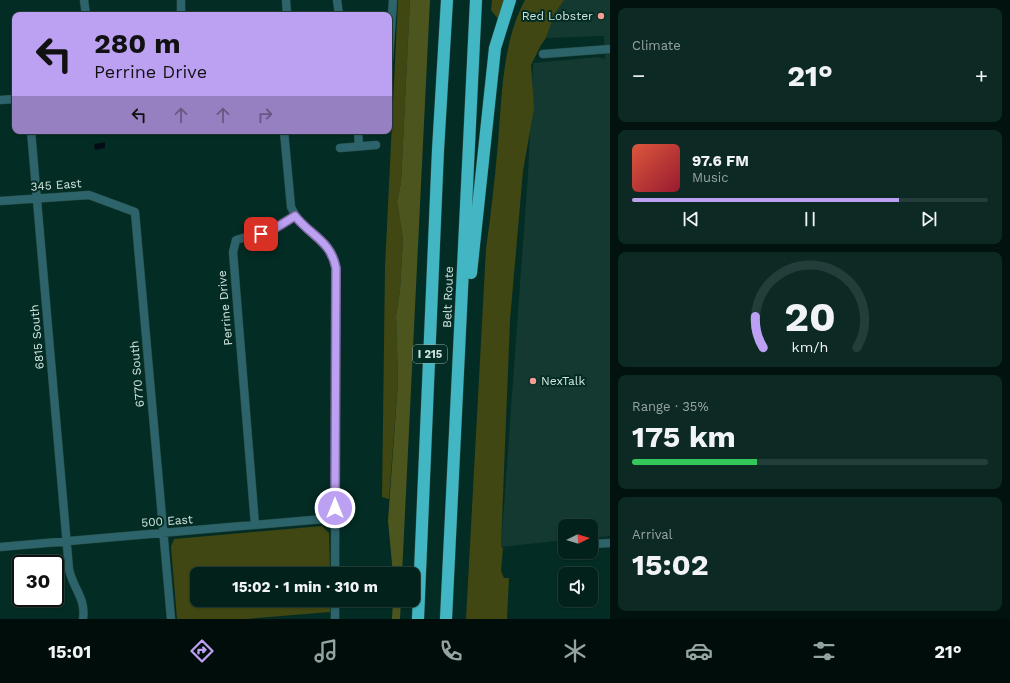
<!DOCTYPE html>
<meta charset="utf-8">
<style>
body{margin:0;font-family:"Work Sans",sans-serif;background:#0c2924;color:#f1f3f6;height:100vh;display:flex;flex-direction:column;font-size:15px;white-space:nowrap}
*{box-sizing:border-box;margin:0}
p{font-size:13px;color:#96a3a3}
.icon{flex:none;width:22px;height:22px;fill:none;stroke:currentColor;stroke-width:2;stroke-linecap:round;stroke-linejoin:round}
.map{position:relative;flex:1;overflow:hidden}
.panel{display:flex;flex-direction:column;gap:8px;padding:8px;background:#01120f;width:400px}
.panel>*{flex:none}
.guide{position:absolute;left:12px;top:12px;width:380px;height:122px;border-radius:8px;box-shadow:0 1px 3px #0004,0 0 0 1px #233e3a;background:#bca0f2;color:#111;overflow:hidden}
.needle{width:26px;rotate:85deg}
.fabs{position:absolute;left:558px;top:519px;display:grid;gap:8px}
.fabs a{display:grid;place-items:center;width:40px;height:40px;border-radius:8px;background:#02211b;box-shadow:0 1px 3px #0004,0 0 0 1px #233e3a;font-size:20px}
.speed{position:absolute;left:12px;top:555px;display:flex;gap:8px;font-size:20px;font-weight:700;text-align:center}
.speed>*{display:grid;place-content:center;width:52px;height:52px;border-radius:50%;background:#02211b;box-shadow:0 1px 3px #0004,0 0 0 1px #233e3a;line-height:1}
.speed .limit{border:2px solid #111;border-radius:6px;background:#fff;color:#111}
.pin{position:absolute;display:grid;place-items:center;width:34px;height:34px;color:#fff;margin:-17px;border-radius:8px;box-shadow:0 2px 6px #0006}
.me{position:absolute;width:44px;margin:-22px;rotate:0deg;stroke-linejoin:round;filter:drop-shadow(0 0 3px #0008)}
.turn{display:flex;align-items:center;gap:14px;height:84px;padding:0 16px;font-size:18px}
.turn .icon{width:52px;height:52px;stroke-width:2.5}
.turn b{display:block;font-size:28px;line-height:34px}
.lanes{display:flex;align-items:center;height:38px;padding:0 16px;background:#0003;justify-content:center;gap:20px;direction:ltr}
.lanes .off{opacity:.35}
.big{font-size:30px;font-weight:700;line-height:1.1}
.panel .tile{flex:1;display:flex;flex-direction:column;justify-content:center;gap:6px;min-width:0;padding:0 14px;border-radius:8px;background:#0c2924}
.panel .dial{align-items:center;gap:0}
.dial svg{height:104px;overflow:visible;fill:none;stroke:#233e3a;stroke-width:7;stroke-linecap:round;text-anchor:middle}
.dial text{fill:#f1f3f6;stroke:none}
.song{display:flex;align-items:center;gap:12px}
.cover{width:48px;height:48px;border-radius:6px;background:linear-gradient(135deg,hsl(10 70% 55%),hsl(350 70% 35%))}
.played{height:4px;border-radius:2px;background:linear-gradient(90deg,#bca0f2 75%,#233e3a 75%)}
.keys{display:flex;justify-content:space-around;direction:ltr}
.heat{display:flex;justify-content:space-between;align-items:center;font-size:22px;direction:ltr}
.charge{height:6px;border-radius:3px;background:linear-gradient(90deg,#34c759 35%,#233e3a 0)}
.trip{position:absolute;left:190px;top:567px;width:230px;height:40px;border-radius:8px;background:#02211b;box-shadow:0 1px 3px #0004,0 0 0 1px #233e3a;font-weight:700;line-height:40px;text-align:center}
.menu{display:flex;height:64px;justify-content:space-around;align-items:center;background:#010d0b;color:#96a3a3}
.menu .icon{width:28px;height:28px}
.menu .on{color:#bca0f2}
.menu b{font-size:18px;color:#f1f3f6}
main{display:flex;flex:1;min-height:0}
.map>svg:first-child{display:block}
</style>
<main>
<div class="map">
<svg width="610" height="619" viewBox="0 0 610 619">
<rect width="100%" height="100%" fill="#032c24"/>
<path fill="#143931" d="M564 0H610V536L591 538V526H565V540L501 547 528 174 533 63 598 57 605 59 604 36 546 38 554 15Z"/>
<path fill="#404712" d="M398 0H410L401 183 397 201 403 239 400 290 396 316 398 382 389 499 382 497 385 267Z
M492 0H505L498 19 491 10Z
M525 0H564L554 15 546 38 541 45 531 65 534 108 523 171 510 320 501 547 503 548 501 571 504 578H509L507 619H466L486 249C491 213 495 178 498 143 502 95 502 43 525 0Z
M322 526 329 533 330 574H197V600H330V612L246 619H177L171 547 174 539Z"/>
<path fill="#4d551e" d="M410 0H430L402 574H393L388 521 398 382 396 316 400 290 403 239 397 201 401 183Z
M393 600H401L400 619H392Z"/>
<path fill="#020d15" d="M105 142V148L95 150 94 144Z"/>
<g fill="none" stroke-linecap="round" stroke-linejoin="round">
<defs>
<path id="minor" d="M84 0 86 15
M286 0 287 15
M337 0 339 15
M181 15V0
M543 54 610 49
M389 59 393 0
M0 100 15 99
M31 131 69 569C73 589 86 597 83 619
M284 131 291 207C303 235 331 237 336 268L335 574
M358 131 359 146
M340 148 376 145
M0 201 89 195 135 212 171 619
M255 525 233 252 236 240 274 229 295 216
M591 544 610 543
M0 547 335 518
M562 547H565
M335 600V619"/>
<path id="highway" d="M471 273 495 48 510 0
M418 619 438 150 447 0
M446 619 476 0"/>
</defs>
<use href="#minor" stroke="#244a42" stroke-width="9"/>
<use href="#highway" stroke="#244a42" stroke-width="13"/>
<use href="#minor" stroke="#2d636a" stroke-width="8"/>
<use href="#highway" stroke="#43b6c3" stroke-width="12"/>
</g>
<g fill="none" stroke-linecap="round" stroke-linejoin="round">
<defs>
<path id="route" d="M261 234 274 229 295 216C311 236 331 241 336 268L335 508"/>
</defs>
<use href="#route" stroke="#7a689d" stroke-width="10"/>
<use href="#route" stroke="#bca0f2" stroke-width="7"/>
</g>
<g fill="#f59c93" stroke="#032c24" stroke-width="1.5">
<circle cx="601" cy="16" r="4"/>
<circle cx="533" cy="381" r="4"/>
</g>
<g text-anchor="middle" stroke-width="4" stroke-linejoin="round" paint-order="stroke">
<rect fill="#032c24" stroke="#93aea7" stroke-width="1" x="413" y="345" width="34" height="18" rx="3"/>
<g font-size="11" font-weight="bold" fill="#d1e5df">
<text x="430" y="358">I 215</text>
</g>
<g font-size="12" fill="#d1e5df" stroke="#032c24" text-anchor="end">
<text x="593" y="20">Red Lobster</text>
<text x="541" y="385" text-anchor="start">NexTalk</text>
</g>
<g font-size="12" fill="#d1e5df" stroke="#032c24">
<text transform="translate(56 185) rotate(-4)" y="4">345 East</text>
<text transform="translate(448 297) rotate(-88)" y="4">Belt Route</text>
<text transform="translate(225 308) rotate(-95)" y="4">Perrine Drive</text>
<text transform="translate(37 337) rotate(-95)" y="4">6815 South</text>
<text transform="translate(137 374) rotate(-95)" y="4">6770 South</text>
<text transform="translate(167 521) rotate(-4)" y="4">500 East</text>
</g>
</g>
</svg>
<div class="fabs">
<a><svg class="needle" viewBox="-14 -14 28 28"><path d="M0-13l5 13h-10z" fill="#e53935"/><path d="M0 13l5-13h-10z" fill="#96a3a3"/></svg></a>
<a><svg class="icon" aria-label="sound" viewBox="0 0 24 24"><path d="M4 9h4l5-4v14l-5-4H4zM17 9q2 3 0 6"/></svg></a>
</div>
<div class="speed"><div class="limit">30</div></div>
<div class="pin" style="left:261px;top:234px;background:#d93025"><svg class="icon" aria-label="arrive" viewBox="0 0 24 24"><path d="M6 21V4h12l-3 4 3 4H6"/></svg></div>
<svg class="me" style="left:335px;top:508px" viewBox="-20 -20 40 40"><circle r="17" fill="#bca0f2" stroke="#fff" stroke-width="3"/><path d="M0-11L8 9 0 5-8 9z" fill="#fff"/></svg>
<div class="trip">15:02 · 1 min · 310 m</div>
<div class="guide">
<div class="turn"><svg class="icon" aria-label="left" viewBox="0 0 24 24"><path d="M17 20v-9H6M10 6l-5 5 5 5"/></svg><div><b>280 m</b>Perrine Drive</div></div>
<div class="lanes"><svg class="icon" aria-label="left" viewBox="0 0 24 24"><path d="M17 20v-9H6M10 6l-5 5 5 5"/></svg><svg class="icon off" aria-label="ahead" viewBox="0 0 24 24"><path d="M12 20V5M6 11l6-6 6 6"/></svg><svg class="icon off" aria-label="ahead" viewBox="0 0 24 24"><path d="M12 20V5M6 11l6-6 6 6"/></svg><svg class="icon off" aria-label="right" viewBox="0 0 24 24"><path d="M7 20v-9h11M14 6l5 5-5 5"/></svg></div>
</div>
</div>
<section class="panel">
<div class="tile"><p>Climate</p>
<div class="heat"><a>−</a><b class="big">21°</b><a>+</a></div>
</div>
<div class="tile">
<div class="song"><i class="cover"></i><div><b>97.6 FM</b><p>Music</p></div></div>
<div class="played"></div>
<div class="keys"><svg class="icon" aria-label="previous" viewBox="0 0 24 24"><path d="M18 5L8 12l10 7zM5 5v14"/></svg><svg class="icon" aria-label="pause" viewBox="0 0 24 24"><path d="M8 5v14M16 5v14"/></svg><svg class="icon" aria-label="next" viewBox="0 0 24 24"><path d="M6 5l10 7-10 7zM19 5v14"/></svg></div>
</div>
<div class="tile dial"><svg viewBox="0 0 100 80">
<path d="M14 69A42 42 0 1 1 86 69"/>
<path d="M14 69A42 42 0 0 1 8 45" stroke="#bca0f2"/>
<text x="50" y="56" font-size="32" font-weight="700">20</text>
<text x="50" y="72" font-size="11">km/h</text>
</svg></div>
<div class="tile"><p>Range · 35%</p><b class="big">175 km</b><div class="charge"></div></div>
<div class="tile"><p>Arrival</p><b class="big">15:02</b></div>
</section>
</main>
<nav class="menu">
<b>15:01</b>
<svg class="icon on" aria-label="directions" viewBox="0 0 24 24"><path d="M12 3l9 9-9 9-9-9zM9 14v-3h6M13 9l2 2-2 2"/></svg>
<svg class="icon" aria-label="music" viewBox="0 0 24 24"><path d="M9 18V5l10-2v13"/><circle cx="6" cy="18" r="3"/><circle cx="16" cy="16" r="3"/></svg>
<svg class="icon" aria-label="phone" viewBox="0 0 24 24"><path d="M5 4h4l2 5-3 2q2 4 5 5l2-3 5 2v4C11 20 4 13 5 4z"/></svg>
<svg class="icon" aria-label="climate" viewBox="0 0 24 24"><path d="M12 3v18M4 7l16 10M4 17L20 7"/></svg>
<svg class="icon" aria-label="car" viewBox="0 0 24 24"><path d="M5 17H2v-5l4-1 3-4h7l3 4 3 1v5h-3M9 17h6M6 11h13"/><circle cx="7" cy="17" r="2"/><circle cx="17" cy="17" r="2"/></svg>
<svg class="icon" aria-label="filters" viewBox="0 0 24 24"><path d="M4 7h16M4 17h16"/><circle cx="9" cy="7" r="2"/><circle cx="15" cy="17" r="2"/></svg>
<b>21°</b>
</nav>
